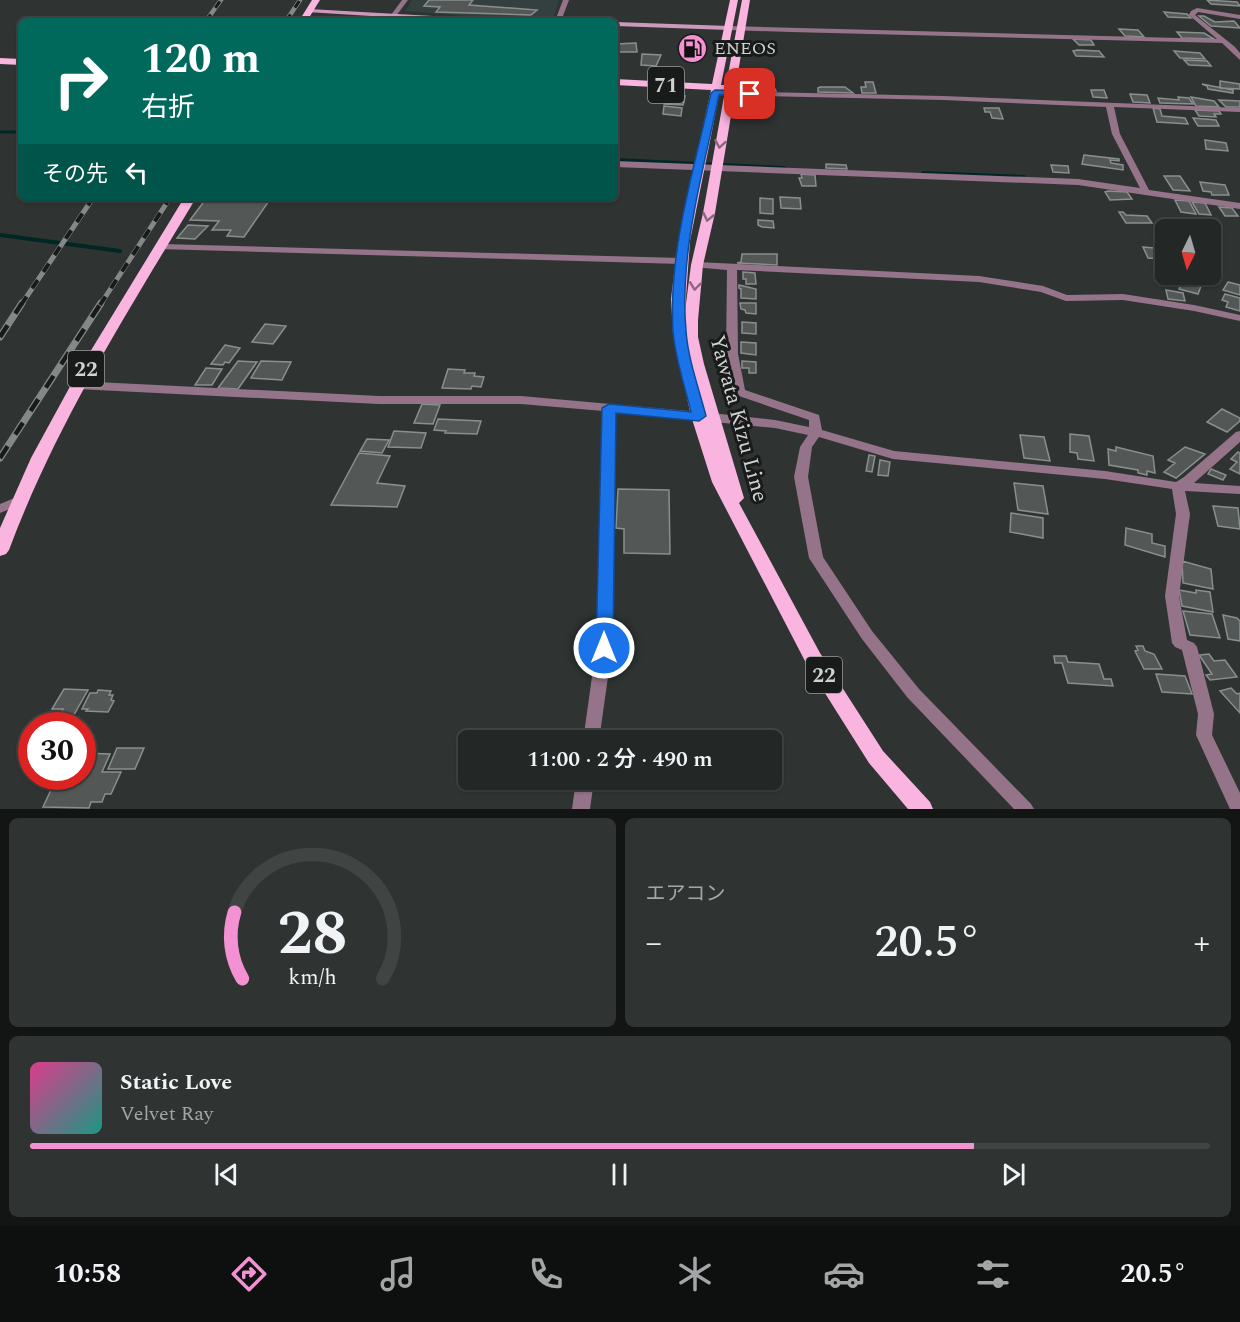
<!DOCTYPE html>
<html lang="ja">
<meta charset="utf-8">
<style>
body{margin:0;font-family:Spectral,"Noto Sans JP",serif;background:#2f3332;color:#f1f3f6;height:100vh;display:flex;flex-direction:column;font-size:22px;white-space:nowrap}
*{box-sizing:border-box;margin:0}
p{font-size:20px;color:#a3a5a7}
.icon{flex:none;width:33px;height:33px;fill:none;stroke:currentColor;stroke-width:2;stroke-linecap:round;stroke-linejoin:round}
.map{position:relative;height:809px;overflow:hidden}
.sheet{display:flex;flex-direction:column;gap:9px;padding:9px;background:#131515;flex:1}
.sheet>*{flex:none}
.banner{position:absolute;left:18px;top:18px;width:600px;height:183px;border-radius:9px;box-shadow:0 2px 4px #0004,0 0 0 2px #404443;background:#00695c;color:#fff;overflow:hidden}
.needle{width:39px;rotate:185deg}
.fabs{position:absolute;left:1155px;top:219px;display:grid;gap:12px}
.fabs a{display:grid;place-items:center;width:66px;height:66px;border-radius:9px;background:#232726;box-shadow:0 2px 4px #0004,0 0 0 2px #404443;font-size:30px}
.speed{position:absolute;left:18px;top:712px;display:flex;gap:12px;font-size:30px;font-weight:700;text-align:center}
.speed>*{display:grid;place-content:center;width:78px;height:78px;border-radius:50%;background:#232726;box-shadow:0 2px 4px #0004,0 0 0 2px #404443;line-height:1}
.speed .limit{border:9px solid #d22;background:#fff;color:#111}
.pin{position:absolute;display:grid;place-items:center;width:51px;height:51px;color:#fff;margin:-26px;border-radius:12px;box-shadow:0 3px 9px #0006}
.me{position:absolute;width:66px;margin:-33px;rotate:0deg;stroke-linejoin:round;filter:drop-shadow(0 0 4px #0008)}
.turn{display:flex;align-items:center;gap:21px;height:126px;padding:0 24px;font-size:27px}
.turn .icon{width:78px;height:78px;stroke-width:2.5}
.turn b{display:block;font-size:42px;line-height:51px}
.then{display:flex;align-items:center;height:57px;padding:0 24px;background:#0003;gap:12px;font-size:22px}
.big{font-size:45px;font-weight:600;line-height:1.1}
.sheet .card{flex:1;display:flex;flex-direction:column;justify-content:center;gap:9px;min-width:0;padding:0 21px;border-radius:9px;background:#2f3332}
.sheet .dial{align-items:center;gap:0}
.dial svg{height:156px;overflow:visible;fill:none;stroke:#404443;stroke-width:7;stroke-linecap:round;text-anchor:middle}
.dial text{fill:#f1f3f6;stroke:none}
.song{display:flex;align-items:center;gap:18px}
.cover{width:72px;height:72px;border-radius:9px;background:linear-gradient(135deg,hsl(330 70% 55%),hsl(170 70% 35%))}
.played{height:6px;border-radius:3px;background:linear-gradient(90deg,#f491d3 80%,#404443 80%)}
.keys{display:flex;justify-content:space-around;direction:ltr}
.heat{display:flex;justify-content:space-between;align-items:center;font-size:33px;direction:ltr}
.sheet .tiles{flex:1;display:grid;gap:9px;grid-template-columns:1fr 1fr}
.card:last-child{grid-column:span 2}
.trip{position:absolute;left:458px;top:730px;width:324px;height:60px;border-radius:9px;background:#232726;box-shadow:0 2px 4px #0004,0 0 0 2px #404443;font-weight:600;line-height:60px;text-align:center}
.menu{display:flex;height:96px;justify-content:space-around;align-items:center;background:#0e100f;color:#a3a5a7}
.menu .icon{width:42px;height:42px}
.menu .selected{color:#f491d3}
.menu b{font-size:27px;color:#f1f3f6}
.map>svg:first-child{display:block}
</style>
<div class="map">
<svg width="1240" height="809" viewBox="0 0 1240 809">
<rect width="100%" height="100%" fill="#2f3433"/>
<path fill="#34403f" d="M412 0H559L553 20H550L492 18 405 11Z"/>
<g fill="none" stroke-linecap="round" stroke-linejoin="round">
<path stroke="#002724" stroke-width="3" d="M0 132H21"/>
<path stroke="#002724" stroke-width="4" d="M615 160 784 168
M923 173 1024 177
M0 235 120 251"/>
</g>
<path fill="#535857" stroke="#898f8e" stroke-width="1.5" d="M429 0H473L469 5 537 10 531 15 436 12 440 7 424 6Z
M1207 0 1237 2 1240 6 1211 4Z
M1164 12 1187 14 1191 18 1168 17Z
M1199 16H1204L1215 22 1234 21 1240 28 1211 26Z
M1119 29 1138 30 1144 37 1125 36Z
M1177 32 1204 33 1214 39 1182 38Z
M1073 39 1091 40 1094 45H1079Z
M636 43 637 52H615V44Z
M1077 50 1099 51 1104 57 1076 56 1073 51Z
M1174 51 1200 53 1205 59 1180 58Z
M642 54 661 55 656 66 641 65Z
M1184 60 1207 61 1211 66 1189 65Z
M749 70 771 72 772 77H749Z
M1220 81 1240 84V89L1220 88Z
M865 82H873L876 93H862L861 87H866Z
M1202 84 1233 90V93L1208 89 1207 86Z
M752 85H773L776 91 751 90Z
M845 87 853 93 818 92V88L820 87Z
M1091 90H1104L1107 98 1093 97Z
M1130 94 1147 95 1150 103 1133 102Z
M666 96H685L684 101H678L684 102 683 105 664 104Z
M1178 97 1189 98 1193 104 1160 103 1158 98 1179 100Z
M1191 97 1214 101 1219 107 1196 106Z
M1219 100 1240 101V107H1226Z
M664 106 682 108 681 116 663 114Z
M984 108H999L1003 119 992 118 990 112H985Z
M1153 108 1160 109 1162 116 1185 118 1188 124 1157 122Z
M1195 110 1219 111 1221 114H1214L1216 117 1199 116Z
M1193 118 1216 120 1219 126H1198Z
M1205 140 1226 143 1228 151 1206 149Z
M1084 155 1119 159V161L1110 160 1111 163 1123 165V170L1082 164Z
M826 164 846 165 847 169 826 168Z
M1051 165 1068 166 1069 173 1053 172Z
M801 174 815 175 816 186H802L799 178H802Z
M1164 176H1180L1190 191 1173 190Z
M1200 182 1225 185 1229 195H1212L1211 192 1203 191Z
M1108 191 1127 192 1132 199 1110 200 1105 192Z
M780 197 800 198 801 209 781 208Z
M227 198H271L244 237 227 236 231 230H212L219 221 190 220 206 199Z
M760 198 773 199V214L760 213Z
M1175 200 1189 201 1196 214 1181 212Z
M1192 202 1205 203 1211 215 1199 214Z
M1219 207 1232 208 1238 216H1225Z
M1119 212H1123L1126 215 1147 216 1152 223H1126Z
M758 220 773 221 774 228 762 227 758 225Z
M188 225 208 226 195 239 177 238Z
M1143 247 1166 249V259L1148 258Z
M742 254H777V265L737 263 741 262Z
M743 272 755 273 756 284H746V279H743Z
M1181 274 1204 278 1198 294 1179 289 1183 279 1180 278Z
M1228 282 1240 285V295L1223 290Z
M739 285 756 289V299L741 298V289L739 288Z
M1166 290 1183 293 1185 301 1168 299Z
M1225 294 1240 298V311L1226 307 1228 302 1222 300Z
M740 303H756V314L746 313 745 310 741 309Z
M742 322 756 323V334L742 333Z
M265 324 286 326 273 344 252 342Z
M741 342 756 343V355L741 353Z
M225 345 240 348 229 363 225 362 223 365 211 364Z
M238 361 257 362 238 389 218 388Z
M261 361 291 362 282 380 251 378Z
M742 361 756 362V373H749V368H742Z
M206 368 222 369 212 385H195Z
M448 369 465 370 464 373H475L474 376 484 377 481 387 472 386 471 389 442 388Z
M422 404 440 405 433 424 414 423Z
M1222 409 1240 418V421L1227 432 1207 422Z
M438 419 481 421 477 434 445 433 446 431 434 430Z
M394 431 426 433 421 448 388 447Z
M1070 434 1089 436 1094 461 1078 459 1077 453 1070 452Z
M1020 435 1044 437 1050 461 1024 458Z
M367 439 389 440 382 453 360 451Z
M1116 447 1153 456 1155 473 1147 471V475L1138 473V470L1109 465 1108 449 1116 451Z
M1185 447 1205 454 1176 478 1164 472 1175 463 1168 460Z
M1238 452 1240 453V474L1230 469 1237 462 1231 459Z
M359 453 390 456 377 483 405 486 397 507 331 505Z
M869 455 875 456 872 472 866 471Z
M880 460 890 462 888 476 878 475Z
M1211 469 1226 475 1223 480 1208 474Z
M1014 483 1043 486 1048 514 1018 510Z
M618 489 669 490 670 554 624 553V529L616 528Z
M1213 506 1238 508 1240 529 1218 526Z
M1011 513 1043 518V538L1010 532Z
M1126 528 1152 534V543L1165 546V557L1125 545Z
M1182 561 1211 569 1213 589 1183 583Z
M1179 590 1196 593V590L1210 592 1213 612 1182 606Z
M1183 611 1212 614 1220 638 1190 635Z
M1223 615 1237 618 1240 621V641L1228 639Z
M1136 646H1143L1145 651 1154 654 1162 669H1144L1135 651 1138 650Z
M1209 654 1214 661 1225 660 1237 677 1210 680 1206 675 1212 674 1199 655Z
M1054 656H1066L1068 662 1099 664 1104 679H1111L1113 686 1068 683 1062 663H1055Z
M1156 674 1185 676 1192 694 1162 692Z
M1231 688 1237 694 1240 693V713L1220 691Z
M64 689 88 690 71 720 58 719 63 709H52Z
M98 690 111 691 109 695H113L111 700 114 701 108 712 86 711 88 709H82L90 693H97Z
M117 748H144L135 769H108Z
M82 751 83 753 110 754 102 772H121L111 794H105L102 802H91L89 808 43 807 57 777H82Z"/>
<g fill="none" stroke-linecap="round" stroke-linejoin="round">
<path fill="#957489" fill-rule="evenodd" d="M402 0H408L396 16H392L391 15Z
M563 0H569L561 21H555Z
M1197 8 1240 15V19L1198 12 1195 15 1235 47 1240 53V60L1222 43 791 32 729 30 726 28 729 26 1217 39 1189 15 1191 11Z
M712 91 943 96 1240 108V112L1114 107 1120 134 1149 190 1240 203V209L1078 185 615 167V161L1078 179 1140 188 1112 134 1106 107 943 100 715 95H712Z
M161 244 681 258 686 261 681 264 158 249 156 247Z
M697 262 979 276 1043 286 1067 295 1123 294 1194 305 1240 315V321L1194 311 1123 300 1066 301 1041 292 979 282 737 270 738 354 745 390 819 415 822 430 894 451 1105 471 1176 482 1184 477 1236 432 1240 431V442L1194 483 1240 486V494L1185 491 1190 514 1179 596 1187 640 1194 643 1197 647 1214 714 1212 735 1240 793V809H1230L1196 735 1198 714 1182 650 1175 647 1172 643 1165 596 1176 514 1172 489 1105 479 893 459 819 437 812 447 808 477 823 557 872 631 919 689 1031 804 1034 809H1014L907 697 862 639 809 558 794 477 800 447 808 435 775 428 615 412 612 648 599 741H583L596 648 603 411 521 404H379L77 389 71 385 77 381 379 396H521L711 413 775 420 809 427V420L736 395 734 392 726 354 727 270 693 267 692 265Z
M17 497 22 498 24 501 22 504 0 513V504Z
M576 780H594L590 809H572Z"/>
<path fill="#cd99ba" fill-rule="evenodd" d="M309 9 486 19 489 21H451L307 12 306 11Z
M615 22 729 26 732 28 729 30 615 26Z"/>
<path fill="#f9b4e0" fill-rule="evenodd" d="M312 0H320L307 21H299Z
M730 0H738L721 85H726L742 0H750L715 213 703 265 698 320V337L704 364 744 498 739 503 820 653 883 751 930 802 933 809H908L869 763 806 663 712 482 691 416 673 334 671 299 678 241 711 90 615 85V79L712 84ZM720 91H725L703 213 691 265 685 311 690 241Z
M0 58 21 59V65L0 64Z
M184 198H196C127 313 56 424 9 550L6 554 0 556V528L31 458 79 370Z"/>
<defs>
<path id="rail-far2" d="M206 21 221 0
M286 21 300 0"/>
<path id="rail-far1" d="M21 305 93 198
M100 305 170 198"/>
<path id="rail" d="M0 337 22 303
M0 458 101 303"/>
</defs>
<use href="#rail-far2" stroke="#858887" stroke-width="4.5"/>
<use href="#rail-far1" stroke="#858887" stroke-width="5"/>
<use href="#rail" stroke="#858887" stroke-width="7"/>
<use href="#rail-far2" stroke="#191b1a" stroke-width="3" stroke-dasharray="8" stroke-linecap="butt"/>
<use href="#rail-far1" stroke="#191b1a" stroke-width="4" stroke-dasharray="10" stroke-linecap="butt"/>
<use href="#rail" stroke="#191b1a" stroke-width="4.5" stroke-dasharray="14" stroke-linecap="butt"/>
</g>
<defs><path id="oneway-chevron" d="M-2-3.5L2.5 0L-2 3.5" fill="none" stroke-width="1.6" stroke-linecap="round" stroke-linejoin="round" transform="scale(1.5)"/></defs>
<g stroke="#89687d">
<use href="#oneway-chevron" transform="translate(720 144) rotate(100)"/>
<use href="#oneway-chevron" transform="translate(708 217) rotate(103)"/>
<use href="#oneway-chevron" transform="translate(695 286) rotate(97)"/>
</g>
<path fill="#1a73e8" stroke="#114b97" stroke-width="1.5" d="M715 90 750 91 754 94 750 96 719 95C703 172 679 253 686 331 688 359 699 389 706 416L699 421 616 413 613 648 611 653 604 654 598 653 596 648 602 408 609 404 691 412C685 386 675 358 673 331 668 251 694 170 711 93Z"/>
<defs>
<symbol id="fuel-disc" viewBox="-11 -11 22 22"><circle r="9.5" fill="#f491d3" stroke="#191b1a"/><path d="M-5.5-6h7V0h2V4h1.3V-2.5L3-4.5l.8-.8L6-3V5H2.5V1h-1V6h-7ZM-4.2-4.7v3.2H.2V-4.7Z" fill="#111"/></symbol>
</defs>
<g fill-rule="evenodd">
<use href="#fuel-disc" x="676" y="32" width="33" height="33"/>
</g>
<g text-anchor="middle" stroke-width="6" stroke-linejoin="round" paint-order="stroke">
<g font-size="18" fill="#d0d2d2" stroke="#191b1a" text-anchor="start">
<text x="714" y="54">ENEOS</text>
</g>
<g fill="#191b1a" stroke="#999b9b" stroke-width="1.5">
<rect x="648" y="67" width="36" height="36" rx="4.5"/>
<rect x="68" y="351" width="36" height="36" rx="4.5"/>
<rect x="806" y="657" width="36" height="36" rx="4.5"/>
</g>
<g font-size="21" font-weight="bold" fill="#d0d2d2">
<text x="666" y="92">71</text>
<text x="86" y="376">22</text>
<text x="824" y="682">22</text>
</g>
<g font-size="22" fill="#d0d2d2" stroke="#191b1a">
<text transform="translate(740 418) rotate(75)" y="8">Yawata Kizu Line</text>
</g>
</g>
</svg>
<div class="fabs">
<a><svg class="needle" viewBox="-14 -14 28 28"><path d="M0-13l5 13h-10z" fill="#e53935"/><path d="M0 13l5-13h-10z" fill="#a3a5a7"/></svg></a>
</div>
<div class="speed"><div class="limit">30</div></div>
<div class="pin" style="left:750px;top:94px;background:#d93025"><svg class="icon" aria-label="arrive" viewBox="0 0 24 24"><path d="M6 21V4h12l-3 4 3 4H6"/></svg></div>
<svg class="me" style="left:604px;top:648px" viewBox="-20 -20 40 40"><circle r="17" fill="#1a73e8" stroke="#fff" stroke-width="3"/><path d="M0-11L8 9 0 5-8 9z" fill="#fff"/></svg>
<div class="trip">11:00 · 2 分 · 490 m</div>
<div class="banner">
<div class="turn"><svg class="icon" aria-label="right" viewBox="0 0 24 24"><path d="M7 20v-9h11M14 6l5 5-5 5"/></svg><div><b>120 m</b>右折</div></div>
<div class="then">その先<svg class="icon" aria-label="left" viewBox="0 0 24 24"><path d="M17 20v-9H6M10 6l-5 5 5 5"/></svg></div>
</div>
</div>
<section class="sheet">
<div class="tiles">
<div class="card dial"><svg viewBox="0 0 100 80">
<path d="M14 69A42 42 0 1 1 86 69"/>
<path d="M14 69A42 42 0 0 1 10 35" stroke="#f491d3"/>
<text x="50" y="56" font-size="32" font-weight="700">28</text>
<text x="50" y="72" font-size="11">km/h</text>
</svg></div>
<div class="card"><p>エアコン</p>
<div class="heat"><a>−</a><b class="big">20.5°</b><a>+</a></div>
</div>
<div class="card">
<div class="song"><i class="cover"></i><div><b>Static Love</b><p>Velvet Ray</p></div></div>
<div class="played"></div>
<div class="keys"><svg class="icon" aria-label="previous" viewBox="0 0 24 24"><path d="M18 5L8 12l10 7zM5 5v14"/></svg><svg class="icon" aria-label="pause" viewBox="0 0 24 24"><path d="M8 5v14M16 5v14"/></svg><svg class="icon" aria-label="next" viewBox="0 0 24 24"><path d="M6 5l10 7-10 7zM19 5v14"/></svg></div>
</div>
</div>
</section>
<nav class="menu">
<b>10:58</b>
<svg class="icon selected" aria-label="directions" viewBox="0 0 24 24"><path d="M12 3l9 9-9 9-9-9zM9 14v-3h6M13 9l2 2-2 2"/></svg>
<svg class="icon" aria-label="music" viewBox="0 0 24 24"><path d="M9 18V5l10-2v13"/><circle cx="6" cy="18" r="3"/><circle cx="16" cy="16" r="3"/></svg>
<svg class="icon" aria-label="phone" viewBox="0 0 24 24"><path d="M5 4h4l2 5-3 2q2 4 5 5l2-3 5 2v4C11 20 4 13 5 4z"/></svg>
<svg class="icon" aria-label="climate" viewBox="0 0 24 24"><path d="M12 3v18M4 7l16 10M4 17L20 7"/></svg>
<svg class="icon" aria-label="car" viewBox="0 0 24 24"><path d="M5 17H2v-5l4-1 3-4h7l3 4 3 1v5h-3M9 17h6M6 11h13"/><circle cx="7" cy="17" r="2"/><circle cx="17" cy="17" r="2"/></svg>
<svg class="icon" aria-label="filters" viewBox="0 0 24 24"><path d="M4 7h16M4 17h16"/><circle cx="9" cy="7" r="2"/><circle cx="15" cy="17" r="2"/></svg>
<b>20.5°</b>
</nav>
